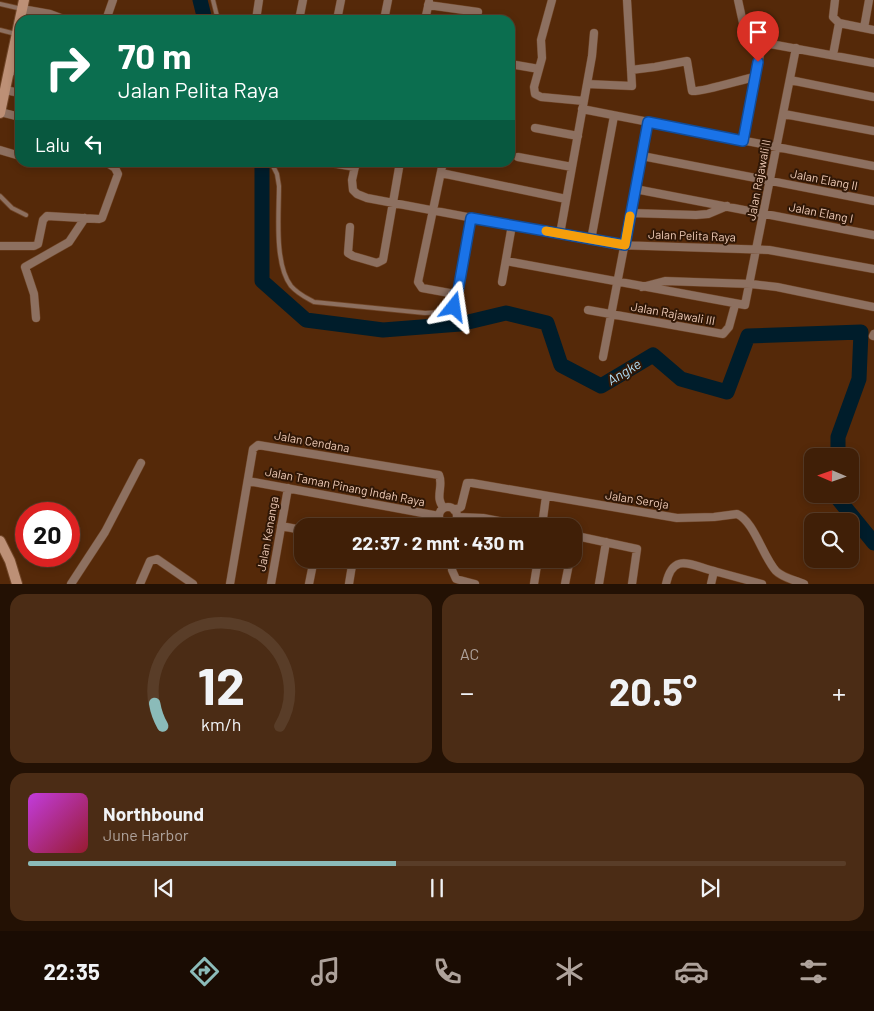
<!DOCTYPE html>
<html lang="id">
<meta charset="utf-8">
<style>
body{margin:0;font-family:Barlow,sans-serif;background:#4b2c15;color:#f1f3f6;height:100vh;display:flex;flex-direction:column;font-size:19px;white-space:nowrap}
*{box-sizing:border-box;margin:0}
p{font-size:16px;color:#aea29b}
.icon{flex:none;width:28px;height:28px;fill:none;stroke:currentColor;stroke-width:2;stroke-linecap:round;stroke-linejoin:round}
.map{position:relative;height:584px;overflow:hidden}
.sheet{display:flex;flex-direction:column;gap:10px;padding:10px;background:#231104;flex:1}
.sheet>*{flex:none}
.hud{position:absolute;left:15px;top:15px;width:500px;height:152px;border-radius:15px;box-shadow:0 2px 8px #0003,0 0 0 1px #593d28;background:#0b6e4f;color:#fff;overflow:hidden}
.needle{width:32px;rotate:272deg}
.fabs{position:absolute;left:804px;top:448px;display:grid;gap:10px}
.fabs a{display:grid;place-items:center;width:55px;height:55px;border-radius:10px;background:#401f07;box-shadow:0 2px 8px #0003,0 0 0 1px #593d28;font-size:25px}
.speed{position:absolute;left:15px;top:502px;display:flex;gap:10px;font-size:25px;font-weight:700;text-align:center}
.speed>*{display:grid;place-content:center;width:65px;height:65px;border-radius:50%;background:#401f07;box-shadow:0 2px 8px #0003,0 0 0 1px #593d28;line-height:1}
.speed .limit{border:8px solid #d22;background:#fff;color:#111}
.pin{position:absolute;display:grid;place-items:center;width:42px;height:42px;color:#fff;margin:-51px -21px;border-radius:50% 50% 50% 0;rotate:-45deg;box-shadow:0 0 5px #0007}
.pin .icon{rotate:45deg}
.me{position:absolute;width:55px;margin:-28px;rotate:15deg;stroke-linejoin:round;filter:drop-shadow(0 0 4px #0008)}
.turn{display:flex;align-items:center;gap:18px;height:105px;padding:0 20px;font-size:22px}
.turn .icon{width:65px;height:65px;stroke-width:2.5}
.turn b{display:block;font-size:35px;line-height:42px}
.then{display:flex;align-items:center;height:48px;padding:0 20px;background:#0003;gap:10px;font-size:19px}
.big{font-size:38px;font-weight:700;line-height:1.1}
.sheet .widget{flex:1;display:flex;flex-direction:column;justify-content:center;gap:8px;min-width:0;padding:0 18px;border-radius:15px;background:#4b2c15}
.sheet .dial{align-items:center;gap:0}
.dial svg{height:130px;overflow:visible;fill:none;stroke:#593d28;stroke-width:7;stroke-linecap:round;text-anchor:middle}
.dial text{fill:#f1f3f6;stroke:none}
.song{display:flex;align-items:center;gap:15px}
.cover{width:60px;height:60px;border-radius:8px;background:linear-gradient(135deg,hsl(290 70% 55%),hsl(350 70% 35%))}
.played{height:5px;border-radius:2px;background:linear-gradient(90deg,#8bbbb9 45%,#593d28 45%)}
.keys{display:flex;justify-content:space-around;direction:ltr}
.heat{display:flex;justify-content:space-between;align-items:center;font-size:28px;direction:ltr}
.sheet .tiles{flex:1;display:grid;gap:10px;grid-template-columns:1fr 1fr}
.widget:last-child{grid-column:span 2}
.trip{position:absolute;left:294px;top:518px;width:288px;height:50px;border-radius:15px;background:#401f07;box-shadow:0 2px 8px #0003,0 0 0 1px #593d28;font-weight:700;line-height:50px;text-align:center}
.menu{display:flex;height:80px;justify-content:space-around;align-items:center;background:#1a0c03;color:#aea29b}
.menu .icon{width:35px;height:35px}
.menu .current{color:#8bbbb9}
.menu b{font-size:22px;color:#f1f3f6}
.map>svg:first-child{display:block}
</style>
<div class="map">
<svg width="874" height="584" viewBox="0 0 874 584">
<rect width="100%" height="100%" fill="#552909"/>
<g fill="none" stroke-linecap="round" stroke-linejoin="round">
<path stroke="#001d2b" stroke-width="15" d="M200 0 205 20
M262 162V281L306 320 383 330 460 324 506 313 547 323 561 365 601 386 653 355 681 379 727 392 748 336 861 332 859 379 838 437V456
M839 494V500L874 543"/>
<defs>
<path id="lane" d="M213 0 218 20
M0 4 22 9
M0 30 16 34
M271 162 277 174 279 186C279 213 274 264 291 286 298 294 305 297 314 302L425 313 445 312 453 307 455 294
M0 196 12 208 26 215"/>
<path id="street" d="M552 0 541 40 542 58 534 87 535 94 541 97 584 101
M738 0 745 32 765 43
M835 0 833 17 839 23
M428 5 478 12
M22 9 50 14 66 20
M106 20 113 0
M256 20 259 0
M299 20 303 0
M337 20 341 0
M384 20 388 0
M425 20 429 2
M839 23 874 30
M864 28 869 0
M833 55 839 23
M510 64 539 69
M9 70 20 73
M631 70 655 67 687 61 692 91C699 93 744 79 755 77
M790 80 874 97
M587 84 632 86 627 0
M5 90 20 93
M582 109 874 166
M0 112 20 117
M784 114 874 131
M535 128 578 136
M743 141 762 44 765 43 874 63
M0 150 20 156
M642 156 874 201
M518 157 572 167
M46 162H55
M325 162 355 167
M356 162 352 180 353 190 357 194 367 198 616 245 769 250 874 269
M443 162 418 282 422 288 455 294 458 291 471 217
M441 173 566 199
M635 189 874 235
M631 213 696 215 708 214 727 206
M350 227 348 253 353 256 377 263 383 260 400 162
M560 234 592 56 594 33
M591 240 614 116
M0 246H34L38 244 43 220 47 216 99 219 102 218 118 174 115 168 106 162
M506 261 745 305 796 48
M502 282 512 225
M642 287 665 281 751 284 777 287 874 307
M588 310 723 334 729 327 735 305
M36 318 34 294 25 267 69 242 85 218
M873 336 874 334
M603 357 648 122
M248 481 439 516
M439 516a9 9 0 1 1 18 0a9 9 0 1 1-18 0Z
M454 510 461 507 467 483H472L677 518 714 517 737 514C754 521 763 557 776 571 783 578 795 580 804 584
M457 517 483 518 525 526
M281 526 302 530
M542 526 546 496
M572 535 637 549 632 584
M454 559 452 570 456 579 475 584
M517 559 537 562
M714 571 762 584
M71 584 105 532 141 463
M140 584 150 561 157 559 193 584
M230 584 253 449 258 445 439 475C444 486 434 498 444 508
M271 584 288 488
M309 584 314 559
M349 584 353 559
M534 584 538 559
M565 584 570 559
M599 584 606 542
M666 584C673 552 690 565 714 571L711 584"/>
<path id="secondary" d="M0 113 24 0
M0 541 10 561 17 584"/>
</defs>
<use href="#lane" stroke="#714628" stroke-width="5.5"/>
<use href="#street" stroke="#714628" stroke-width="9"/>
<use href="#secondary" stroke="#714628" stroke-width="12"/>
<use href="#lane" stroke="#8d7060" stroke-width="4"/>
<use href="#street" stroke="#8d7060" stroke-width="8"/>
<use href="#secondary" stroke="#bd9076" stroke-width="10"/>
</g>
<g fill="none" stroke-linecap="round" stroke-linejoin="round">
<defs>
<path id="route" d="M454 307 455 294 458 291 471 218 625 245 648 122 743 141 758 62"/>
</defs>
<use href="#route" stroke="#114b97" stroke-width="12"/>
<use href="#route" stroke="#1a73e8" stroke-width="9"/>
<path stroke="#f59e0b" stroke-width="9" d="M546 231 625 245 630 216"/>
</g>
<g text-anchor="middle" stroke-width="4" stroke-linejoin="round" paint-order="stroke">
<g font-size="12" fill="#efcbb7" stroke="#301706">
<text transform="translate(759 180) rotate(-79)" y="4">Jalan Rajawali II</text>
<text transform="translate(824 180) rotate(11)" y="4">Jalan Elang II</text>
<text transform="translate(821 213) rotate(11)" y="4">Jalan Elang I</text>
<text transform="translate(692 236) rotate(2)" y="4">Jalan Pelita Raya</text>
<text transform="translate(673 314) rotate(10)" y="4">Jalan Rajawali III</text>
<text transform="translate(312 442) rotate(10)" y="4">Jalan Cendana</text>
<text transform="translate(345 487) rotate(11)" y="4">Jalan Taman Pinang Indah Raya</text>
<text transform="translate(637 500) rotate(9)" y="4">Jalan Seroja</text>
<text transform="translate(268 534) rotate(-80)" y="4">Jalan Kenanga</text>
</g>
<g font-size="14" font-style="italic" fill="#b0ddf5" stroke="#301706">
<text transform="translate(624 372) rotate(-31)" y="5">Angke</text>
</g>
</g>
</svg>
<div class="fabs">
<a><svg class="needle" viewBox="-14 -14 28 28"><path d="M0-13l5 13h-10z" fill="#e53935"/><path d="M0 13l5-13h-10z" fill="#aea29b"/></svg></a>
<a><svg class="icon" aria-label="search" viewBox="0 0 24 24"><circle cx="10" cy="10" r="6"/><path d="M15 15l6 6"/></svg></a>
</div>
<div class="speed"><div class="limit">20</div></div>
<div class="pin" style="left:758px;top:62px;background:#d93025"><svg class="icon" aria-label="arrive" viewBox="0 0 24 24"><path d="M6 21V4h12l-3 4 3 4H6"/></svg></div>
<svg class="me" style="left:454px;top:307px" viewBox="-20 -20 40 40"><path d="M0-17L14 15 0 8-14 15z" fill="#1a73e8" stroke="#fff" stroke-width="4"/></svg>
<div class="trip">22:37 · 2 mnt · 430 m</div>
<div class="hud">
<div class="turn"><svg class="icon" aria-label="right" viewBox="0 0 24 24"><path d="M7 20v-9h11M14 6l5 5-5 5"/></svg><div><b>70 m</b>Jalan Pelita Raya</div></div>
<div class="then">Lalu<svg class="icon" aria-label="left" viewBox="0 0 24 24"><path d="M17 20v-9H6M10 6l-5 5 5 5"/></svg></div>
</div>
</div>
<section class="sheet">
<div class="tiles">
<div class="widget dial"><svg viewBox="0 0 100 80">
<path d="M14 69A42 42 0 1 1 86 69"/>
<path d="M14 69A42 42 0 0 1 9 55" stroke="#8bbbb9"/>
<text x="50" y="56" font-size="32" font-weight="700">12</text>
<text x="50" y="72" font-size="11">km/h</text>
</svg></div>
<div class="widget"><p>AC</p>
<div class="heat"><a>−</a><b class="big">20.5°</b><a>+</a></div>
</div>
<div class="widget">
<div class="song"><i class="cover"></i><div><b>Northbound</b><p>June Harbor</p></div></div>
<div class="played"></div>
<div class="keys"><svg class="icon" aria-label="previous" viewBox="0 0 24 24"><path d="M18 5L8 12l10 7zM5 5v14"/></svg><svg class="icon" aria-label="pause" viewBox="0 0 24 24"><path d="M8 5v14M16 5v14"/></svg><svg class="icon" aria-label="next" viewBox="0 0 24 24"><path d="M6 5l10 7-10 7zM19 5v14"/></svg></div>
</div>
</div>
</section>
<nav class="menu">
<b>22:35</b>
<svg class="icon current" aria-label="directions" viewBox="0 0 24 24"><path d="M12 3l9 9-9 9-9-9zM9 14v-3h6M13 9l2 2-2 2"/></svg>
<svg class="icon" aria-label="music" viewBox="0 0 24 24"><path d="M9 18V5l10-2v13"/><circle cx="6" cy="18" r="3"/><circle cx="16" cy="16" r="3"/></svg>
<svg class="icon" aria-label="phone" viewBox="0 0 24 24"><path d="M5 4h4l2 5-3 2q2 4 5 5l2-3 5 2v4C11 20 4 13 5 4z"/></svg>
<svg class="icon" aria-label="climate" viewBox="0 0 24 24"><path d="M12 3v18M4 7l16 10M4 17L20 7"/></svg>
<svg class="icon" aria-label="car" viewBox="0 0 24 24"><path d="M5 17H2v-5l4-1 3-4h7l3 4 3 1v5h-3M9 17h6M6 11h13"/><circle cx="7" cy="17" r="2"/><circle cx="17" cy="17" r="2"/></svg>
<svg class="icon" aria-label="filters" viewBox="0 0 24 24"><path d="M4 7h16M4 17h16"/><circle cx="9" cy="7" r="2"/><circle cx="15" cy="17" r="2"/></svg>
</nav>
